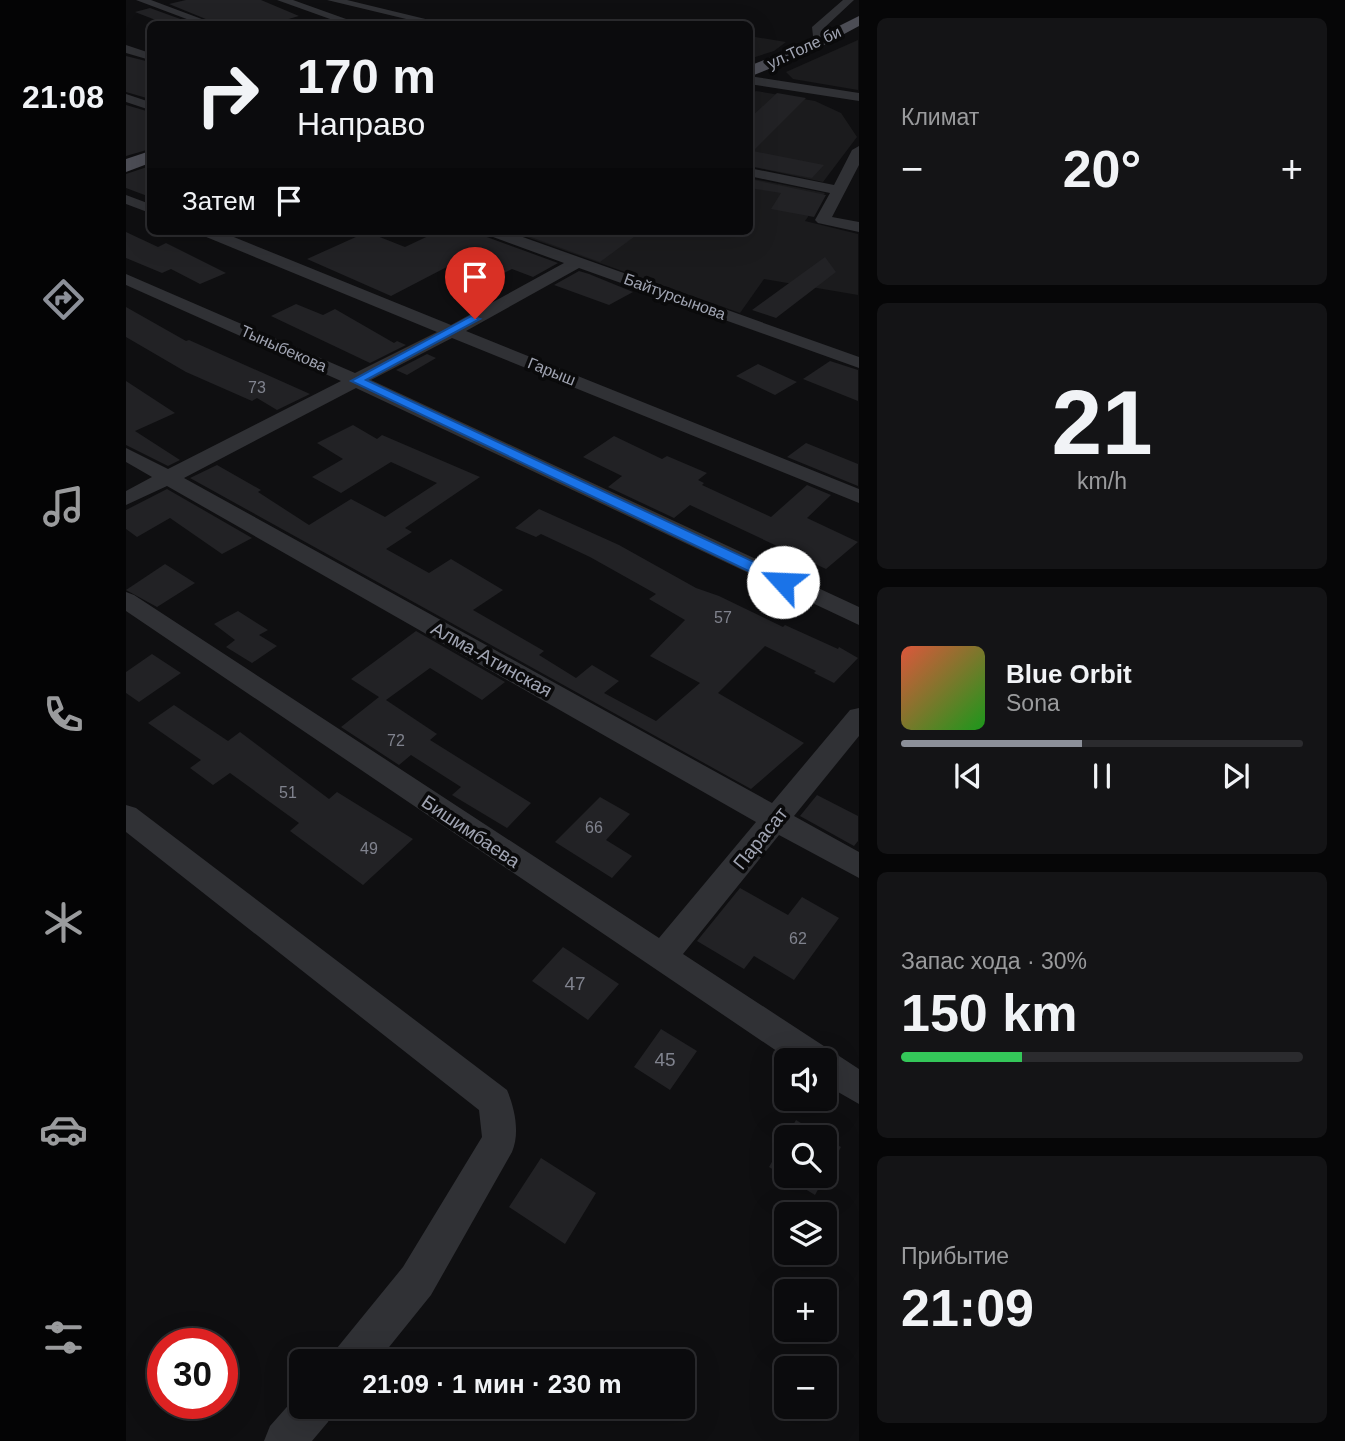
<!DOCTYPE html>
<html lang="ru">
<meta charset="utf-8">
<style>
body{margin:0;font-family:Helvetica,sans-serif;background:#141416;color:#f1f3f6;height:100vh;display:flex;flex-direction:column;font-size:26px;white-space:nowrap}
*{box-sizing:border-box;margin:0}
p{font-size:23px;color:#9a9b9d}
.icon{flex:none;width:38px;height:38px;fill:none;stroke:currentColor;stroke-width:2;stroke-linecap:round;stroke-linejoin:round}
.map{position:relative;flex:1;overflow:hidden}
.side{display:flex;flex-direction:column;gap:18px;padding:18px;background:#060607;width:486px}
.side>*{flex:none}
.guide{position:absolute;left:21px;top:21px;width:606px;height:214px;border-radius:10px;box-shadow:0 7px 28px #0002,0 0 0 2px #2b2b2e;background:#0b0b0d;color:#f1f3f6;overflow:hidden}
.fabs{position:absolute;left:648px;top:1048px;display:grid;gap:14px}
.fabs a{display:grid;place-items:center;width:63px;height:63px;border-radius:10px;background:#0b0b0d;box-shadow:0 7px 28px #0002,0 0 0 2px #2b2b2e;font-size:35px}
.speed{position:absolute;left:21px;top:1328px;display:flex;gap:14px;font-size:35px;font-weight:700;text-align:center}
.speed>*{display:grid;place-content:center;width:91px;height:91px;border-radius:50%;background:#0b0b0d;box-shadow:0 7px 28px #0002,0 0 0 2px #2b2b2e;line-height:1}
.speed .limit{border:10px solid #d22;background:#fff;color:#111}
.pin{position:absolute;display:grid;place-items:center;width:60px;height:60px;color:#fff;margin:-72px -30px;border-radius:50% 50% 50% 0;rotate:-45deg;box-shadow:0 0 7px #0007}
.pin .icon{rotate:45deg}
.me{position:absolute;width:77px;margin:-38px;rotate:295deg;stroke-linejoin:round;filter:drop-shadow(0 0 5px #0008)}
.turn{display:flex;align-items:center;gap:24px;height:147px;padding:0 35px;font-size:32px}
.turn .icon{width:91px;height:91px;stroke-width:2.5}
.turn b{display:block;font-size:49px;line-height:60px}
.then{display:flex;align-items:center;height:66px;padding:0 35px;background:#0003;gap:14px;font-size:26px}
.big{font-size:52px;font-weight:700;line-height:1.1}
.side .card{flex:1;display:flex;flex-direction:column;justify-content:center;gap:10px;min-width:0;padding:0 24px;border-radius:10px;background:#141416}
.side .dial{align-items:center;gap:0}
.dial b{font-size:91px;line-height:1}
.song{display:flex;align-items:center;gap:21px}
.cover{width:84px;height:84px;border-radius:10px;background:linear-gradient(135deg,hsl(10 70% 55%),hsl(120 70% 35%))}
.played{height:7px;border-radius:4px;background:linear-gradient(90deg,#8c9099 45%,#2b2b2e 45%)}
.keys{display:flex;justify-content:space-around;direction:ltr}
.heat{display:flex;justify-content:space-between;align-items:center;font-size:38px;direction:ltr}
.charge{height:10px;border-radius:5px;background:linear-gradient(90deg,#34c759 30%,#2b2b2e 0)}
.trip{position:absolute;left:163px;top:1349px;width:406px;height:70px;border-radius:10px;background:#0b0b0d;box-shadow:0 7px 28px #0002,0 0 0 2px #2b2b2e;font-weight:700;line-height:70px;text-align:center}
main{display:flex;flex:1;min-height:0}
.menu{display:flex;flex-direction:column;width:126px;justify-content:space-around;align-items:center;background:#040405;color:#9a9b9d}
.menu .icon{width:49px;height:49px}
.menu .active{color:#8c9099}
.menu b{font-size:32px;color:#f1f3f6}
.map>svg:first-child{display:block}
</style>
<main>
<nav class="menu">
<b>21:08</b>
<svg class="icon active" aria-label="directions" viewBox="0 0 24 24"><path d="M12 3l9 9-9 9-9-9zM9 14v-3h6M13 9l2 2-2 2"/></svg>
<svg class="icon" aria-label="music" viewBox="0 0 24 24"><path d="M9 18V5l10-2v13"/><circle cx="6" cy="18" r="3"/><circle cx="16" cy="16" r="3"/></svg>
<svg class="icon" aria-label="phone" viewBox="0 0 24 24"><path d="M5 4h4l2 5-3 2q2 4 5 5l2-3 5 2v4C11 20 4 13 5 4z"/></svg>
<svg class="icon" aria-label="climate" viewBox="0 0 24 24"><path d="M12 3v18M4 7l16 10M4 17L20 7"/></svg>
<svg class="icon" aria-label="car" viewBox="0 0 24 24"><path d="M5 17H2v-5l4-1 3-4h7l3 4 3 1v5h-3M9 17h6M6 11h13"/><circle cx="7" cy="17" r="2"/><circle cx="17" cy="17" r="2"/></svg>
<svg class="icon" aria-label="filters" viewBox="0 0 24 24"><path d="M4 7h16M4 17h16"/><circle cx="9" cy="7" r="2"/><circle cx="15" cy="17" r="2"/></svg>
</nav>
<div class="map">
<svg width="733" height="1441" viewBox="0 0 733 1441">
<rect width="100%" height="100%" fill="#0f0f11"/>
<path fill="#1b1b1d" d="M623 36 660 42 648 51 623 59Z
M732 40V90L667 79 660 72Z
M630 91 689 101 715 113 731 137 697 182 623 166V95Z
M623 178 699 193 679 221 732 234V295L638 279 614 313 384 231H623Z"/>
<path fill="#222225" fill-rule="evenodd" d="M60 0H135L173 16 145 24H92L43 4Z
M24 8 68 24H40L9 12Z
M0 56 24 62V99L0 92Z
M651 93 680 98 627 151 698 165 686 178 623 166V119Z
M0 105 24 112V149L0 156Z
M24 166V197L0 188V174Z
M623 179 700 195 688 217 645 209 655 193 623 188Z
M313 231H323L338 237 354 231 358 236 432 263 407 277 386 269 376 274 340 257 265 296 181 259 241 232 279 247Z
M410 231H516L474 262 402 236Z
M0 232 32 247 40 243 100 273 74 284 45 269 36 273 0 258Z
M699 257 710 272 650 318 626 310Z
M453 271 463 274 507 292 483 305 428 285Z
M170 304 197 315 209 309 268 343 271 341 280 345 244 363 145 316Z
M0 307 60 341 63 340 184 394 151 410 131 398 126 401 60 372 0 337Z
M301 354 310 358 281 375 270 370Z
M704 361 732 370V401L677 379Z
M632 364 671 382 649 395 610 376Z
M0 381 49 413 9 431 54 460 42 466 0 445Z
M227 425 251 439 256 435 354 477 279 528 286 532 260 549 303 573 325 559 377 590 347 610 418 651 413 655 450 678 466 665 493 681 478 693 530 721 574 683 524 656 559 620 523 599 530 594 464 557 415 534 410 537 389 528 413 509 493 545 570 588 593 596 657 627 659 625 712 649 713 647 732 658 708 683 688 673 690 671 639 646 592 693 678 743 625 789 64 478 91 465 135 490 132 492 183 525 225 499 259 517 311 483 265 462 215 493 186 477 217 459 191 443Z
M488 436 536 459 541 456 581 473 572 480 578 483 576 485 645 517 681 485 705 495 681 518 732 542 700 569 564 505 548 518 482 487 496 476 457 457Z
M680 443 732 464V486L661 457Z
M41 489 126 538 96 554 44 518 11 537 0 529V510Z
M39 564 69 583 31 607 0 590Z
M112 611 142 630 133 635 151 646 126 663 100 647 109 640 88 624Z
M290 631 379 682 356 700 304 668 260 700 311 734 304 740 405 803 381 828 326 795 335 787 285 755 273 765 215 727 253 697 225 679Z
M26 654 55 673 13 702 0 693V672Z
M48 705 102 741 114 732 203 799 211 792 287 839 237 885 164 831 173 823 104 773 87 785 64 768 75 760 22 723Z
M691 795 732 816V841L728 846 674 816Z
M474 797 504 814 480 840 506 856 486 878 429 842Z
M614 888 662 915 676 897 713 918 668 980 628 956 618 969 571 941Z
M437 947 493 984 462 1020 406 981Z
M535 1029 571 1051 544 1090 508 1067Z
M670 1120 715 1147 689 1195 643 1167ZM660 1138H698V1176H660Z
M415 1158 470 1193 439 1244 383 1207Z"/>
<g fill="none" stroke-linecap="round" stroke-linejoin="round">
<path fill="#303135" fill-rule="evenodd" d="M10 0H25L89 24H74Z
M151 0H167L234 24H218Z
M201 0H221L320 24H301Z
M717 0H728L698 28 696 45H688L686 27Z
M0 45 24 53V60L0 53Z
M623 76 733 93V101L623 84Z
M0 94 24 102V110L0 102Z
M733 146V165L706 217 733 222V232L692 223 689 220 704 193 623 176V168L708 185 726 150Z
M0 195 24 204V213L0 204Z
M71 231H93L325 325 438 263 359 234 357 231H380L733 357V368L453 268 340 331 733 489V503L326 338 245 380 733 607V625L230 388 58 478 646 803 724 710 733 708V736L668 816 733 852V878L653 835 557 954 733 1069V1104L698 1084V1060H664L0 611V592L8 595 533 938 630 822 41 486 0 505V491L26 477 0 462V448L42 469 215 381 0 285V274L229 373 311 332 73 234Z
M0 805 10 808 381 1090C389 1109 394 1133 386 1152L305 1295 251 1362H205L211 1348 277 1267 356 1137 353 1110 0 832Z
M175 1391V1407H208L202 1422 186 1441H138L144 1426Z"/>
<path fill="#4c4d55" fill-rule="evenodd" d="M733 16V26L683 53 623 77V66L671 47Z
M24 151V163L0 172V159Z"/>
</g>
<path fill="#1a73e8" stroke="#114b97" stroke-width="2" d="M345 316 354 319 240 380 662 578V585H652L225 381Z"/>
<g text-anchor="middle" stroke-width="7" stroke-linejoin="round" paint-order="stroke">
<g font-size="16" fill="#a0a4b2" stroke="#0a0a0b">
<text transform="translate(678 47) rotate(-25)" y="6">ул.Толе би</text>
<text transform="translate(549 296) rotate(20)" y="6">Байтурсынова</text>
<text transform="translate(158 348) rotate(24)" y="6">Тыныбекова</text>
<text transform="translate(426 371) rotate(22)" y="6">Гарыш</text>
</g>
<g font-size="16" fill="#80838e">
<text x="131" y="393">73</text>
<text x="597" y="623">57</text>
<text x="270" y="746">72</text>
<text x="162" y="798">51</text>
<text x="468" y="833">66</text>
<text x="243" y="854">49</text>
<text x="672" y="944">62</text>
</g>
<g font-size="19" fill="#a0a4b2" stroke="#0a0a0b">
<text transform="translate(366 659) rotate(29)" y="7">Алма-Атинская</text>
<text transform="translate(345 831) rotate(34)" y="7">Бишимбаева</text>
<text transform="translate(634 838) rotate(-51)" y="7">Парасат</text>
</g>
<g font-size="19" fill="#80838e">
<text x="449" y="990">47</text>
<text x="539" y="1066">45</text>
</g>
</g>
</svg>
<div class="fabs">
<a><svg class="icon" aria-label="sound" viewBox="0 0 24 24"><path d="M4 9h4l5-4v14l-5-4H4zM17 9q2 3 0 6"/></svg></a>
<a><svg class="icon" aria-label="search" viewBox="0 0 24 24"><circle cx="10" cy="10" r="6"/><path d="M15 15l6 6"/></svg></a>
<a><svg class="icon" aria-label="layers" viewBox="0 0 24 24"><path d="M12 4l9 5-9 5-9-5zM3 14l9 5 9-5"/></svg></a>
<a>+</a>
<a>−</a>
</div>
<div class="speed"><div class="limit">30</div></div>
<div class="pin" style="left:349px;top:319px;background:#d93025"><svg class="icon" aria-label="arrive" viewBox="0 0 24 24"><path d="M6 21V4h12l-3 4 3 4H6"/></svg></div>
<svg class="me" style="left:657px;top:582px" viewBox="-20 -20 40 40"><circle r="19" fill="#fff"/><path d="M0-13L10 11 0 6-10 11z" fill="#1a73e8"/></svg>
<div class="trip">21:09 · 1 мин · 230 m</div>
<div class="guide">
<div class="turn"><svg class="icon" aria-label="right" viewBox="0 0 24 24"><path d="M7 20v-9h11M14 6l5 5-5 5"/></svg><div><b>170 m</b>Направо</div></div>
<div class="then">Затем<svg class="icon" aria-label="arrive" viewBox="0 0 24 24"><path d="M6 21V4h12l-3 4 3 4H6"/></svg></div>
</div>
</div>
<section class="side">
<div class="card"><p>Климат</p>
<div class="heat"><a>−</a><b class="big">20°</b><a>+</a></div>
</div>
<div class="card dial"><b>21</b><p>km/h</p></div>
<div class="card">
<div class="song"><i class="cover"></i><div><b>Blue Orbit</b><p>Sona</p></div></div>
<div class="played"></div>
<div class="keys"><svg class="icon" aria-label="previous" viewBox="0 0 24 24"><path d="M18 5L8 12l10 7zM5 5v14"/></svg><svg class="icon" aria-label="pause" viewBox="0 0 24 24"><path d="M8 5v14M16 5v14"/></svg><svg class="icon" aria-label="next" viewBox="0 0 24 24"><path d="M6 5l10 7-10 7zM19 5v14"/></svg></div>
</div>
<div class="card"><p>Запас хода · 30%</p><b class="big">150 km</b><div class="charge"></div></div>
<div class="card"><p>Прибытие</p><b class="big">21:09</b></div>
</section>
</main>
